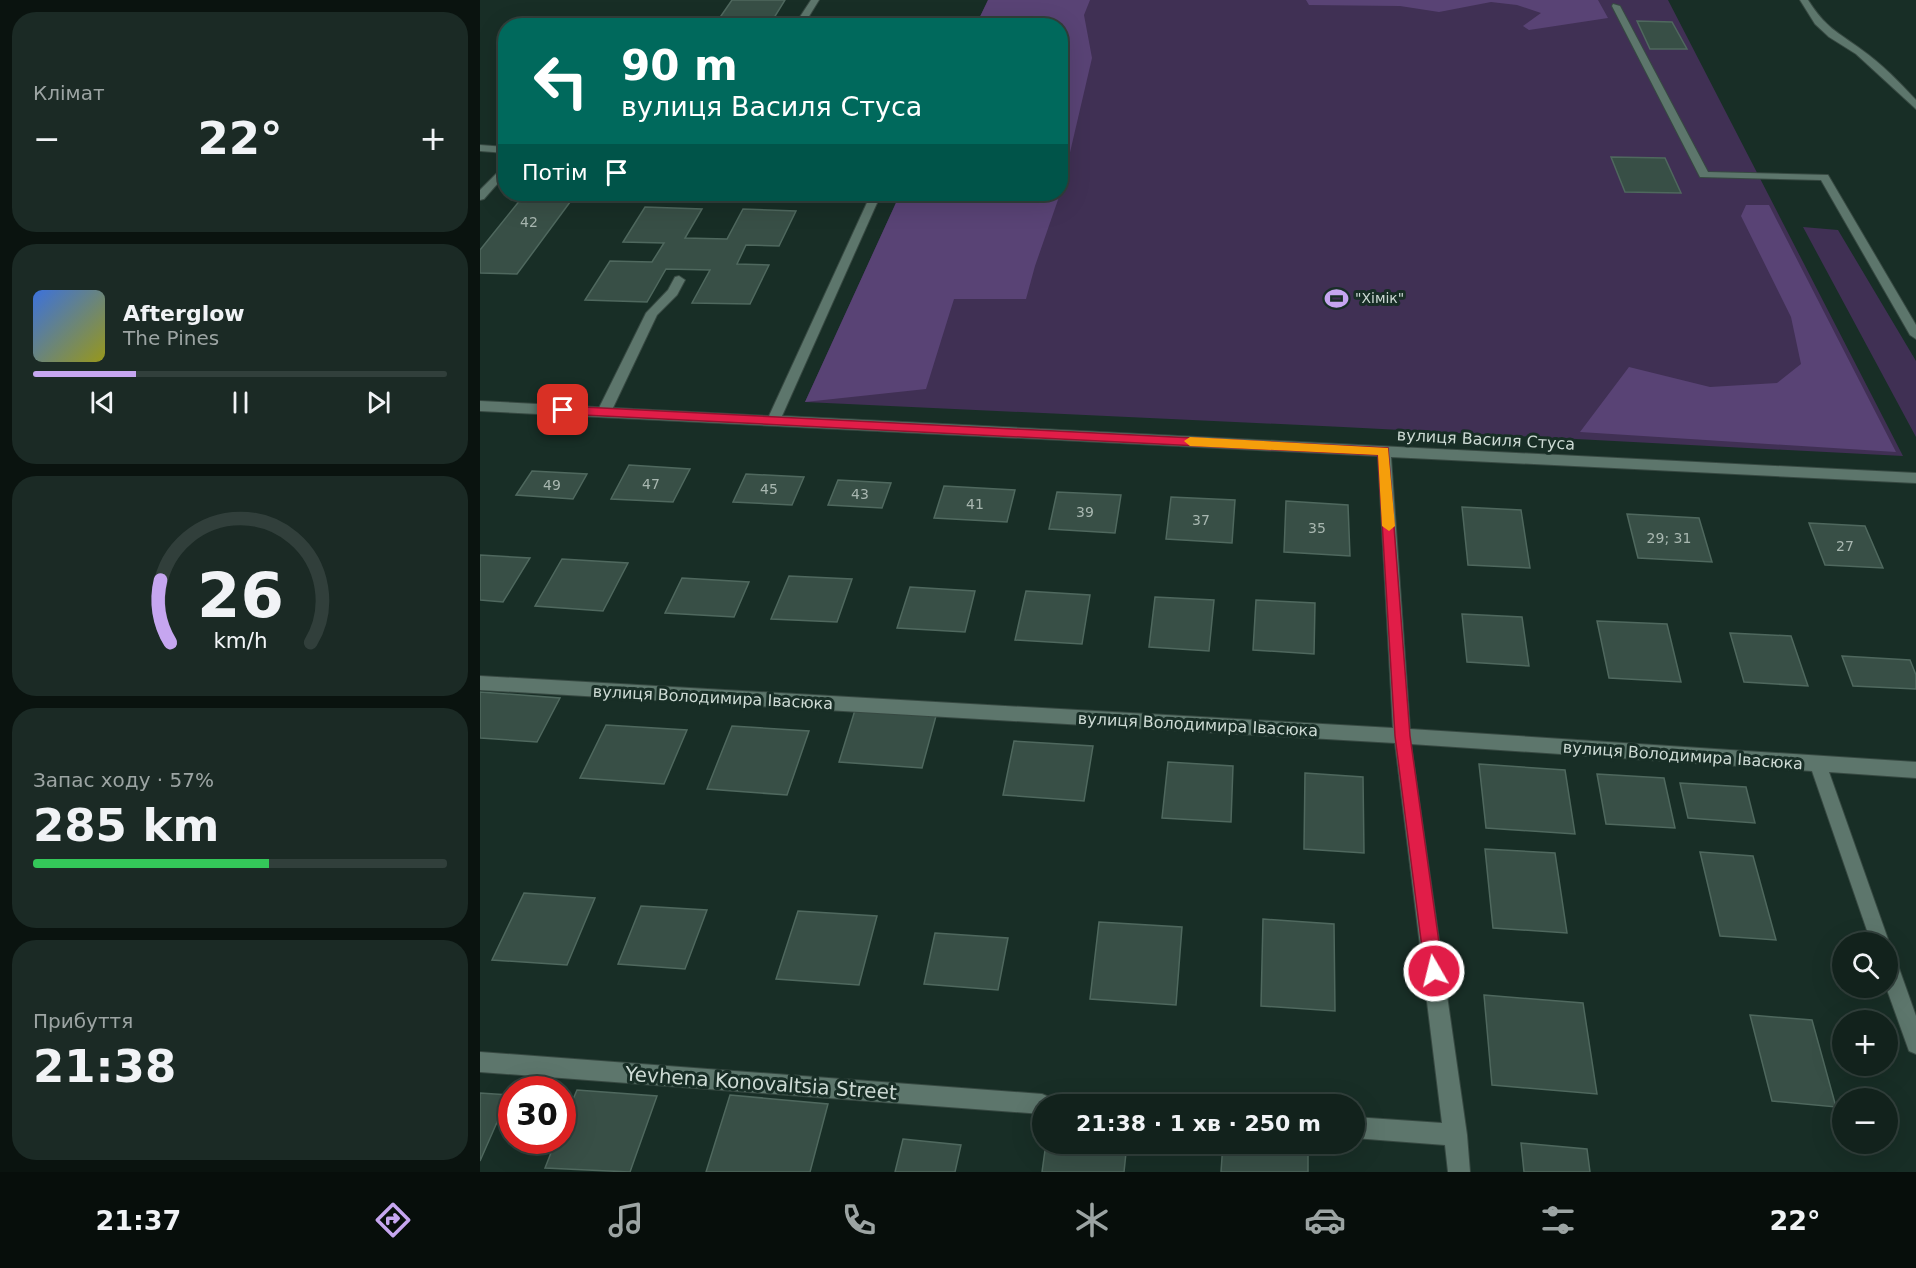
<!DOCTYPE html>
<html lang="uk">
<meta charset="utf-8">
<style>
body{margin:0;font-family:"DejaVu Sans",sans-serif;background:#1b2a25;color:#f1f3f6;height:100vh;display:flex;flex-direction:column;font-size:22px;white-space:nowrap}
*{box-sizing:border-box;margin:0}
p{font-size:20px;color:#9ca4a3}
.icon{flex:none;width:33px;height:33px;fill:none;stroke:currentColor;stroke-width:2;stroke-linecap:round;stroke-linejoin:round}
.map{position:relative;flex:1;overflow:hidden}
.sheet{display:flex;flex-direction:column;gap:12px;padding:12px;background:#0a130f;width:480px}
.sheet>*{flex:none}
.top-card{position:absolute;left:18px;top:18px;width:570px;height:183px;border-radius:24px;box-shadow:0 6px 24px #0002,0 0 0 2px #313f3b;background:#00695c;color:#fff;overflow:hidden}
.controls{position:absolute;left:1352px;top:932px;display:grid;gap:12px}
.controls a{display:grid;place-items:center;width:66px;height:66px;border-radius:50%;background:#12221c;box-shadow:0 6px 24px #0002,0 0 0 2px #313f3b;font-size:30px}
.speed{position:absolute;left:18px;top:1076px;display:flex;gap:12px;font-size:30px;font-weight:700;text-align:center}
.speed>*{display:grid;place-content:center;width:78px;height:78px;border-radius:50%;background:#12221c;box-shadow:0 6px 24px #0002,0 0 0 2px #313f3b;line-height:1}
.speed .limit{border:9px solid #d22;background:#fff;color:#111}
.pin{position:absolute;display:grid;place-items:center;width:51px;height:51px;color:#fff;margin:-26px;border-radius:12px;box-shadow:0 3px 9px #0006}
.me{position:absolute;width:66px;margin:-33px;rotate:352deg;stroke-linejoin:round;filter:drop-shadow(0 0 4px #0008)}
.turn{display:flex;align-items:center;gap:21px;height:126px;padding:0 24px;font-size:27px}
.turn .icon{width:78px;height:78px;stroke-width:2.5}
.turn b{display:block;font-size:42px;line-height:51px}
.then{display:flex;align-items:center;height:57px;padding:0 24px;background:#0003;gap:12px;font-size:22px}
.big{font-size:45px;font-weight:800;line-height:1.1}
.sheet .card{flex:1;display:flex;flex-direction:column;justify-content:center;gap:9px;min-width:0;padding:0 21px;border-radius:24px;background:#1b2a25}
.sheet .dial{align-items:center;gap:0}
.dial svg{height:156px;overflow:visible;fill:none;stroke:#313f3b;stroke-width:7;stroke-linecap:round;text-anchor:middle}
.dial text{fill:#f1f3f6;stroke:none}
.song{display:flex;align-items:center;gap:18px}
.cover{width:72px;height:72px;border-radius:9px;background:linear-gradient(135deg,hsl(220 70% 55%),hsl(60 70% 35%))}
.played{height:6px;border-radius:3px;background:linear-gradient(90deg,#c6a6f0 25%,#313f3b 25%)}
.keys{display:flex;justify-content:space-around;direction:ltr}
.heat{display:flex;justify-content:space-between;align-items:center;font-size:33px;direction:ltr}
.charge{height:9px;border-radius:4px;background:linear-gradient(90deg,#34c759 57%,#313f3b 0)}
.trip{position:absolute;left:552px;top:1094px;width:333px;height:60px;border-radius:30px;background:#12221c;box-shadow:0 6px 24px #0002,0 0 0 2px #313f3b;font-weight:800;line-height:60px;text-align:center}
.menu{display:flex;height:96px;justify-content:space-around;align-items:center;background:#070e0b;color:#9ca4a3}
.menu .icon{width:42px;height:42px}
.menu .selected{color:#c6a6f0}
.menu b{font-size:27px;color:#f1f3f6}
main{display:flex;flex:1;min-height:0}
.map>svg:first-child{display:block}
</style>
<main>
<section class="sheet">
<div class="card"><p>Клімат</p>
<div class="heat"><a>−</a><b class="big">22°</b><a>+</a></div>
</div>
<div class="card">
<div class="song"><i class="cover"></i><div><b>Afterglow</b><p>The Pines</p></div></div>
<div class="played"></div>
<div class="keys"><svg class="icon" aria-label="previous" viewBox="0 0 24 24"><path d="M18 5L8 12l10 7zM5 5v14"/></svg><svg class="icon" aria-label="pause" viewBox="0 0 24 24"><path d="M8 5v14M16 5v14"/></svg><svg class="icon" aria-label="next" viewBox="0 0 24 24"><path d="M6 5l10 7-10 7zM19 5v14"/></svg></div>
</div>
<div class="card dial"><svg viewBox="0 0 100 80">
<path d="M14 69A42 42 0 1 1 86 69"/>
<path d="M14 69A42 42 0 0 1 9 37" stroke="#c6a6f0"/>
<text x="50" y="56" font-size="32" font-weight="700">26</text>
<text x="50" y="72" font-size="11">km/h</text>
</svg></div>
<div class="card"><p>Запас ходу · 57%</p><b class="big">285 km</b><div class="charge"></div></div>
<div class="card"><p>Прибуття</p><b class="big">21:38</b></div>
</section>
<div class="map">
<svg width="1436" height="1172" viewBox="0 0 1436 1172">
<rect width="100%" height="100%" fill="#182e26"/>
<path fill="#403054" d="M508 0H1188L1423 456 863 427 325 402 420 194H580V26L496 25Z
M1323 227 1358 230 1436 361V437Z"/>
<path fill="#594375" d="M508 0H610L604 15 612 58 581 191 580 26 496 25Z
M826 0H1118L1128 18 1049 30 1043 26 1061 13 1037 5 1011 2 959 12 920 6 829 5Z
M420 194H580L555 266 546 299H474L446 389 325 402Z
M1266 205H1289L1416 452 1100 432 1149 367 1230 387 1297 383 1321 364 1311 317 1261 216Z"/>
<path fill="#384f46" stroke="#4f685e" stroke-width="1.5" d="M252 0H305L289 26H234Z
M1157 21 1192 22 1207 49H1170Z
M1131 157 1185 158 1201 193 1145 192Z
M45 194H96L37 274 0 273V250Z
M165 207 222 209 205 238 247 239 263 209 316 211 299 246 266 245 257 264 289 265 270 304 212 303 230 270 186 269 167 302 105 300 130 261 172 262 184 243 143 242Z
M149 465 210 469 193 502 131 499Z
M52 471 107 474 93 499 36 495Z
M266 474 324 477 312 505 253 502Z
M358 480 411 483 402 508 348 505Z
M464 486 535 490 527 522 454 518Z
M577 492 641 495 635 533 569 529Z
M691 497 755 500 752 543 686 539Z
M806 501 868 505 870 556 804 552Z
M982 507 1041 510 1050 568 988 565Z
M1147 514 1219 518 1232 562 1158 558Z
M1329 523 1385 526 1403 568 1345 565Z
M0 555 50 558 23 602 0 600Z
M82 559 148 563 123 611 55 606Z
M309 576 372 579 357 622 291 619Z
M202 578 269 582 254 617 185 613Z
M430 587 495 591 485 632 417 628Z
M546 591 610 595 602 644 535 640Z
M675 597 734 600 729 651 669 647Z
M776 600 835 603 834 654 773 650Z
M982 614 1042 617 1049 666 987 662Z
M1117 621 1187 624 1201 682 1129 678Z
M1250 633 1311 636 1328 686 1264 682Z
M1362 656 1430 660 1436 675V689L1373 686Z
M0 692 80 698 57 742 0 738Z
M375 710 456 716 442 768 359 762Z
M126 725 207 730 184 784 100 778Z
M252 726 329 731 307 795 227 789Z
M534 741 613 746 604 801 523 795Z
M688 762 753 766 751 822 682 818Z
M999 764 1085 770 1095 834 1006 828Z
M825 773 883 777 884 853 824 849Z
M1117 774 1184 778 1195 828 1126 824Z
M1200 783 1266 787 1275 823 1208 818Z
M1005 849 1075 853 1087 933 1013 928Z
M1220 852 1273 856 1296 940 1240 936Z
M44 893 115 898 87 965 12 960Z
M161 906 227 910 205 969 138 964Z
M318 911 397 916 379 985 296 979Z
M783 919 854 924 855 1011 781 1006Z
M619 922 702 927 696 1005 610 999Z
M455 933 528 938 518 990 444 984Z
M1004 995 1103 1003 1117 1094 1012 1085Z
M1270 1015 1332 1020 1356 1107 1292 1101Z
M97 1090 177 1096 150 1172 65 1168 76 1140H82V1125Z
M0 1093 29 1095 0 1161Z
M250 1095 348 1104 330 1172H226Z
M423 1139 481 1145 475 1172H415Z
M566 1143H647L644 1172H562Z
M743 1143H828V1172H741Z
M1041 1143 1107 1149 1110 1172H1044Z"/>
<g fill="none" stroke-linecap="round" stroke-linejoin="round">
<defs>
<path id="lane" d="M1320 0H1328C1346 28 1356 31 1382 50 1402 64 1419 82 1436 100V109L1376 54 1349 37 1335 24Z
M1133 4 1140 6 1228 172 1348 175 1436 325V339L1430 335 1341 180 1220 177 1132 6Z
M0 145 26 147V153L0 151Z
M26 164V174L4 199 0 200V190Z
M199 276 205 280 197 295 177 315 131 412 129 415H119L117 412 166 313 188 290 195 277Z"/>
<path id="street" d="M331 0H339L323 26H314Z
M391 194H401L302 416 1436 473V483L911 457 930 729 1436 762V778L1349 772 1409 942 1407 948V942H1391L1332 771 931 744 987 1135 990 1172H968L965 1145 874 1138V1117L962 1123 915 743 0 690V676L913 728 898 456 0 411V401L289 416Z
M1407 951 1414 954 1436 1016V1054L1429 1051 1406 987Z
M0 1052 562 1094 569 1097 572 1104H562V1114L0 1072Z"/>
</defs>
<use href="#lane" stroke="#374942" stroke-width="2"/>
<use href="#street" stroke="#374942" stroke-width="2"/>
<use href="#lane" fill="#5d766c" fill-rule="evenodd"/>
<use href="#street" fill="#5d766c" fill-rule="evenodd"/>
</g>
<path fill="#e11d48" stroke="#92132f" stroke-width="1.5" d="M83 406 908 448 930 736 963 971 960 977 954 980 948 977 945 971 915 736 898 455 83 414 77 410Z"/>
<path fill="#f59e0b" d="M710 437 908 448 915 526 909 531 902 526 898 455 710 446 704 441Z"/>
<defs>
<symbol id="stadium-bare" viewBox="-9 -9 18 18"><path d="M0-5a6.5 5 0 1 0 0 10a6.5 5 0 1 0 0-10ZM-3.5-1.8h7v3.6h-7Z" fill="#c6a6f0" stroke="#182e26" stroke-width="2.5" paint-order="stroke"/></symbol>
</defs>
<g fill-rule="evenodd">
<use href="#stadium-bare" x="840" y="282" width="33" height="33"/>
</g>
<g text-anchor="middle" stroke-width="6" stroke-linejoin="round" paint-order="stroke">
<g font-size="14" fill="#a8b7b0">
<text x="49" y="227">42</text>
<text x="171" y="489">47</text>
<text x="72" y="490">49</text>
<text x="289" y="494">45</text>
<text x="380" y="499">43</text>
<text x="495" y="509">41</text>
<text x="605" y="517">39</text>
<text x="721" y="525">37</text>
<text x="837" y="533">35</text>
<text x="1189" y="543">29; 31</text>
<text x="1365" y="551">27</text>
</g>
<g font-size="14" fill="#cddad4" stroke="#182e26" text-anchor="start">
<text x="875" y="303">"Хімік"</text>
</g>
<g font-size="16" fill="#cddad4" stroke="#182e26">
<text transform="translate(1006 439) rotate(3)" y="6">вулиця Василя Стуса</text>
<text transform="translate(233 697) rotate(3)" y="6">вулиця Володимира Івасюка</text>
<text transform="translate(718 724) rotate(3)" y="6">вулиця Володимира Івасюка</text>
<text transform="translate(1203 755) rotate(4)" y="6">вулиця Володимира Івасюка</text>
</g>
<g font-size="20" fill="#cddad4" stroke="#182e26">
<text transform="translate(281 1083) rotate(4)" y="7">Yevhena Konovaltsia Street</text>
</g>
</g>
</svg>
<div class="controls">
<a><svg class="icon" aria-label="search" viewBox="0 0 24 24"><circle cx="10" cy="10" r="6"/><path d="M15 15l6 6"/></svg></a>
<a>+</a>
<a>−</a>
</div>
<div class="speed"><div class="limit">30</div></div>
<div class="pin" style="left:83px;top:410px;background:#d93025"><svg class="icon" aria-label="arrive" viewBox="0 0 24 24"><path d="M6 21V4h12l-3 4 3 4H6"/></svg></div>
<svg class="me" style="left:954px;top:971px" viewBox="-20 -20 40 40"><circle r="17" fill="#e11d48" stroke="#fff" stroke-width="3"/><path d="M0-11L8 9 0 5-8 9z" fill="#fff"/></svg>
<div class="trip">21:38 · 1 хв · 250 m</div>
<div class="top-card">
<div class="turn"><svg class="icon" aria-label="left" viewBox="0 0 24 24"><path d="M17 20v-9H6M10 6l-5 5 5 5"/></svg><div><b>90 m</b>вулиця Василя Стуса</div></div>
<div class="then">Потім<svg class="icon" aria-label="arrive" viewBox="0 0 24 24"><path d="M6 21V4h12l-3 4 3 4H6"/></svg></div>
</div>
</div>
</main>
<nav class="menu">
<b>21:37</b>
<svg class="icon selected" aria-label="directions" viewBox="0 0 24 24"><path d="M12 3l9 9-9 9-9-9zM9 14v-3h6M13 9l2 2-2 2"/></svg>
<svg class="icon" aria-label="music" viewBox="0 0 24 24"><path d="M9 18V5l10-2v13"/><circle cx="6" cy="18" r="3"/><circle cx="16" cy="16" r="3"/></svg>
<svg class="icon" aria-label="phone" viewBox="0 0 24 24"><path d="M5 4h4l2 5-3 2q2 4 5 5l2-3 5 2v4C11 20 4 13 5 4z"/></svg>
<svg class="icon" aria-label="climate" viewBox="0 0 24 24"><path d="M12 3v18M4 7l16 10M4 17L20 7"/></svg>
<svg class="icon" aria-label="car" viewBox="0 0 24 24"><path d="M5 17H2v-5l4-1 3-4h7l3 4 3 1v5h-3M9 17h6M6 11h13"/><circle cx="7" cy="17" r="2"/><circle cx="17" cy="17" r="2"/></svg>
<svg class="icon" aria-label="filters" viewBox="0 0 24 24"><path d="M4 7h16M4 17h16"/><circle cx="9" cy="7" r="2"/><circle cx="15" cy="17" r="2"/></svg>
<b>22°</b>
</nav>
